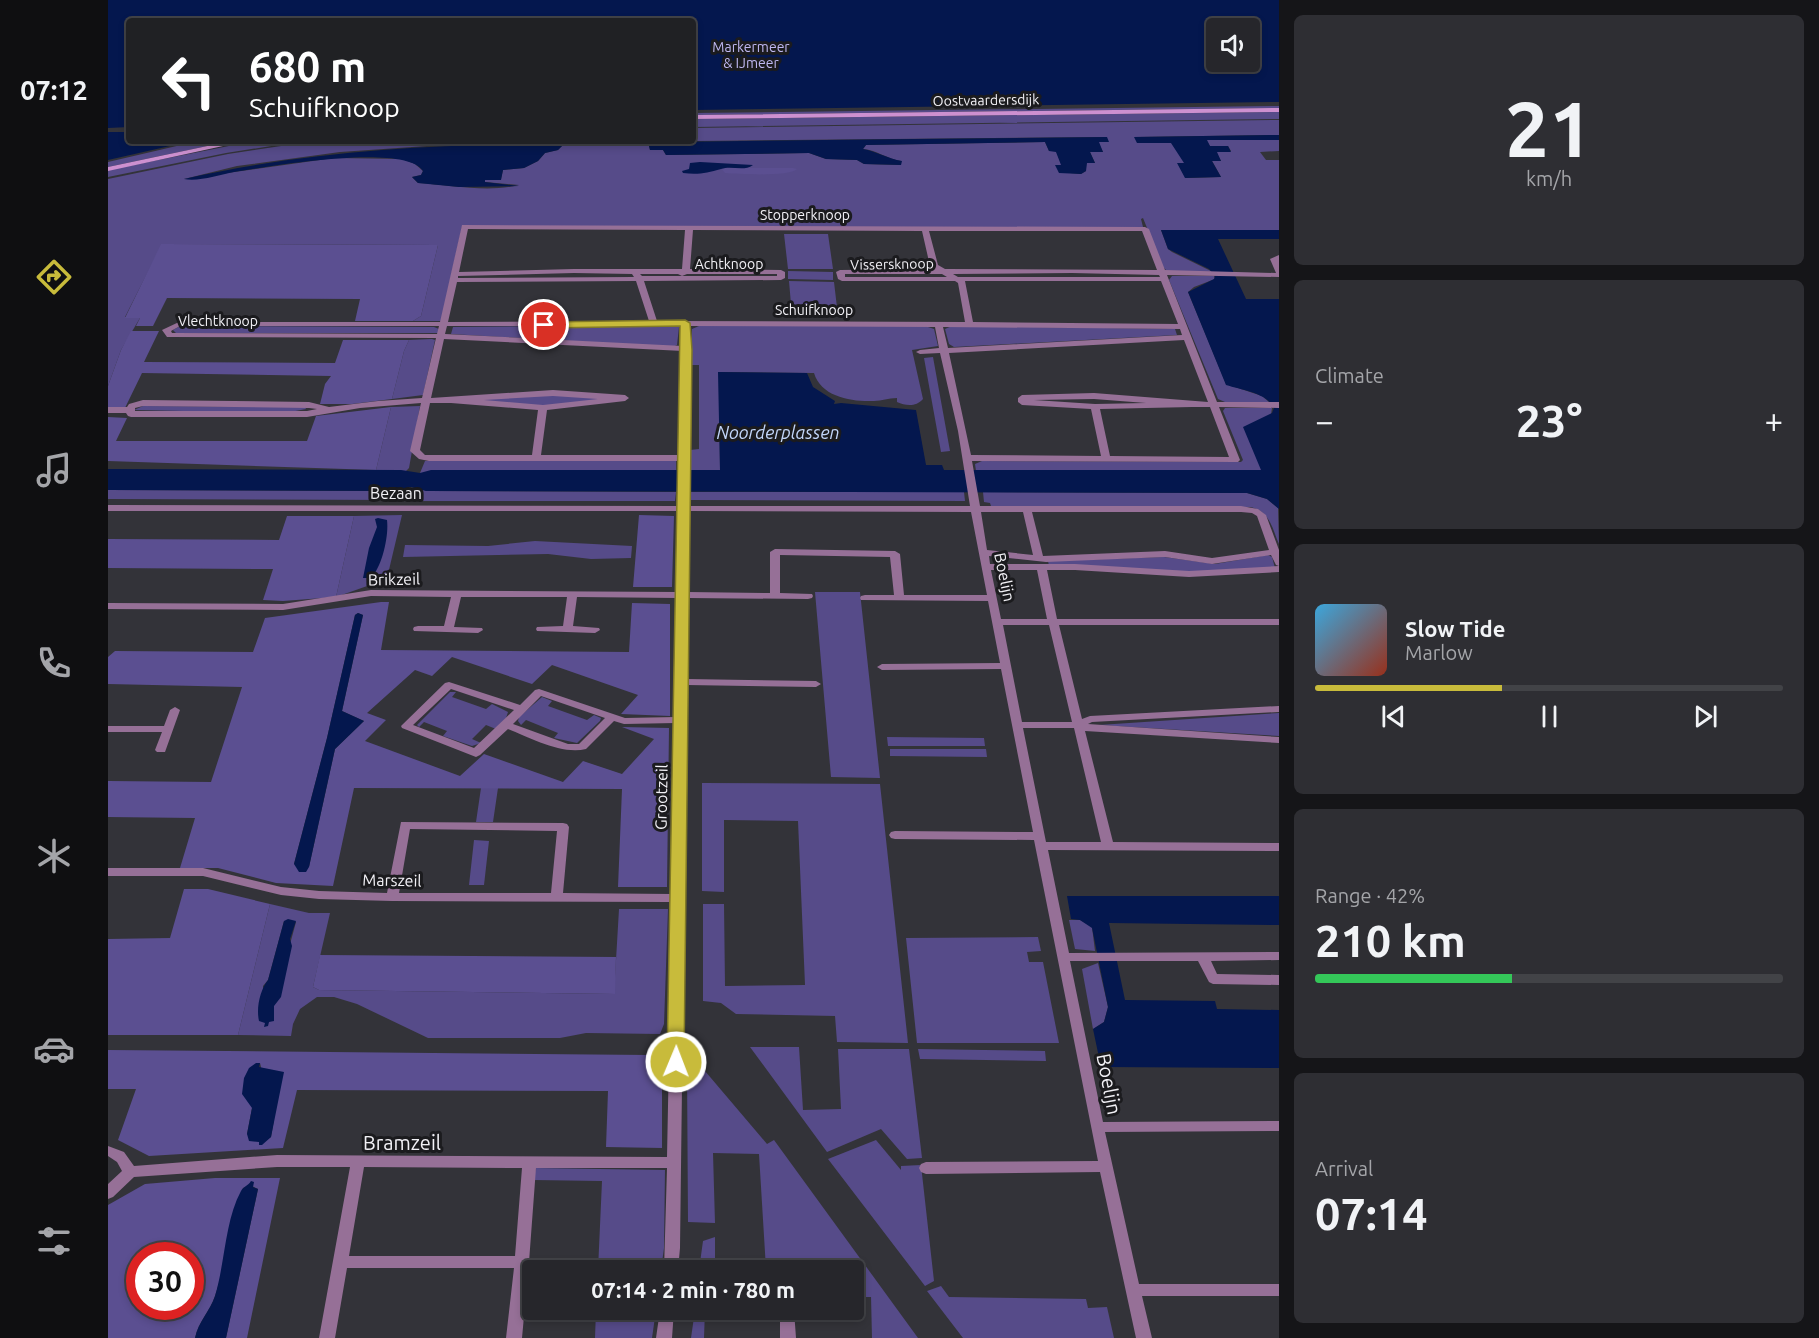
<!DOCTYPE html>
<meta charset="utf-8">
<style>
body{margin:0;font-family:Ubuntu,sans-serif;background:#2e2e33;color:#f1f3f6;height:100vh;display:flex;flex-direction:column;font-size:22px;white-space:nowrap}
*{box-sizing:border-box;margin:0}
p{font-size:20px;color:#a4a5a9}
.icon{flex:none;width:33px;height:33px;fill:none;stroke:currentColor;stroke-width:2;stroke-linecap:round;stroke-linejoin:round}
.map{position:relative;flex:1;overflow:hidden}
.side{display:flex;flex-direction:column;gap:15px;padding:15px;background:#151518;width:540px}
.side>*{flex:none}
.guide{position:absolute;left:18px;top:18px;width:570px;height:126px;border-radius:6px;box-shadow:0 3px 9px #0003,0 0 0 2px #424347;background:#202124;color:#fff;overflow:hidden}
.controls{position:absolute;left:1098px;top:18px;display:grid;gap:12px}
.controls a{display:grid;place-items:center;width:54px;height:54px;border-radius:6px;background:#26262b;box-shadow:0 3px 9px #0003,0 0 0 2px #424347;font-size:30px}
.speed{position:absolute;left:18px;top:1242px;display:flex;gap:12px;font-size:30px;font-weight:700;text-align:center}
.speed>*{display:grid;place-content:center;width:78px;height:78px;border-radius:50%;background:#26262b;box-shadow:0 3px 9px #0003,0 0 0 2px #424347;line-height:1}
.speed .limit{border:9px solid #d22;background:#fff;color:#111}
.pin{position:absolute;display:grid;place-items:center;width:51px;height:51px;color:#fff;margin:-26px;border:3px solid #fff;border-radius:50%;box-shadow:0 2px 6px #0007}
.me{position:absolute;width:66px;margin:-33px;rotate:1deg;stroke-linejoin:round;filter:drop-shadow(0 0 4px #0008)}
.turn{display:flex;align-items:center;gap:21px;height:126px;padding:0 24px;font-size:27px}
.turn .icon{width:78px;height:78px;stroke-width:2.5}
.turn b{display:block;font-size:42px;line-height:51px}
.big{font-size:45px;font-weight:700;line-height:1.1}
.side .tile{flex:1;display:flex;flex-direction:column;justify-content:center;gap:9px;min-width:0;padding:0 21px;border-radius:9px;background:#2e2e33}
.side .dial{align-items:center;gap:0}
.dial b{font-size:78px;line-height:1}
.song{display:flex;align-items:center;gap:18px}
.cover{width:72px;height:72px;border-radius:9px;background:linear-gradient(135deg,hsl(200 70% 55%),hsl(10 70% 35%))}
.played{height:6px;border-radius:3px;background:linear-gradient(90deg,#c8bb3b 40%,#424347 40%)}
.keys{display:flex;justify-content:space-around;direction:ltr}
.heat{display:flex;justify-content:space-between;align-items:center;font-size:33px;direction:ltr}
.charge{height:9px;border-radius:4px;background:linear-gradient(90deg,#34c759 42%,#424347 0)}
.trip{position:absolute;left:414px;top:1260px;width:342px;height:60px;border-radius:6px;background:#26262b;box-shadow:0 3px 9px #0003,0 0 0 2px #424347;font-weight:700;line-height:60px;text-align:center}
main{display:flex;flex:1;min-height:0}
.tabs{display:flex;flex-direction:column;width:108px;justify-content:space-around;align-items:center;background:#0f0f11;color:#a4a5a9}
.tabs .icon{width:42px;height:42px}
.tabs .on{color:#c8bb3b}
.tabs b{font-size:27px;color:#f1f3f6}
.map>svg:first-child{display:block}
</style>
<main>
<nav class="tabs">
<b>07:12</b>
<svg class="icon on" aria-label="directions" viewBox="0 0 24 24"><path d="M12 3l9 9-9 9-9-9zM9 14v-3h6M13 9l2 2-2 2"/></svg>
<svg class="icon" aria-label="music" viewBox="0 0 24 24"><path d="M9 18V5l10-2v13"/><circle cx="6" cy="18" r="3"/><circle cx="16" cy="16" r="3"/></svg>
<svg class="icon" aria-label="phone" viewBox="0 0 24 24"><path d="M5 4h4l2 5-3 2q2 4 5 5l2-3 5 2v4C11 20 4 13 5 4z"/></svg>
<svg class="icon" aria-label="climate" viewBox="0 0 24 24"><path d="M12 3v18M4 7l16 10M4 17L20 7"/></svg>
<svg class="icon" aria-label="car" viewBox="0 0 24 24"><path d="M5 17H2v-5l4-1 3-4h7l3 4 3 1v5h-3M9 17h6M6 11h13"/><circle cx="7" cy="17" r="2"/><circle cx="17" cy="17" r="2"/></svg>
<svg class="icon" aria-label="filters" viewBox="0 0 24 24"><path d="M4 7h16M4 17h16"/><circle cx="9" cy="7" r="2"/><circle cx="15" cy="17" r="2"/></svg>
</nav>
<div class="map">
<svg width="1171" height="1338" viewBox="0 0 1171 1338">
<rect width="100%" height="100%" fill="#333339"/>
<path fill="#564b89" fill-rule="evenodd" d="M1171 106V108L585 115V113Z
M1171 112V119L585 127V119Z
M1171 120V135L1027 137 1030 143 1063 142 1077 163 1070 164 1078 178 1113 177 1104 161H1113L1108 152 1123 151 1120 146H1102L1098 140H1171V151L1152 152 1158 160H1171V230H1053L1060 249 1064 252 1105 272 1059 271 1055 267 1035 218 1033 219 1035 227H354L333 321H305L313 316 330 245 54 244 17 317 32 318 13 350 0 386V179L120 154 207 141H585V128ZM998 137 1000 142H990L995 152H982L987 163H978V171L973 174 951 172 948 165H954L948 151H941L937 142 758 145 755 149C769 150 779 159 793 161V165L756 164 749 160 718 159 701 153 558 155 555 150H542L541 146H454L450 150 437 153 430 161 416 168 395 170 393 179 377 180V182L411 185C380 193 342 185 310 183L304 177 313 175 315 171 307 164 295 159 226 158 76 179 129 166 232 152 362 143Z
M90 141H123L0 167V162Z
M146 141H195L118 153 0 177V170Z
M676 234H720L725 269H680Z
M680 271 725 272V280L680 279Z
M1064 276H1106L1107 279 1086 287 1080 292 1118 384 1154 396 1161 402H1117L1110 399 1061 280Z
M681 281 726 282 730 316H684Z
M564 325 571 327 569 345 565 347 343 334 345 327Z
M72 326 326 327 331 329 330 333H68L65 330Z
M591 326H817L826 329 830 346 804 350 815 399C808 407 798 406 789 402V398C780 398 774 401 766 401 744 402 713 397 706 373L611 372 612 470H582V450L591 449V365H583L584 329Z
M844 326 1067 329 1069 335 846 347 841 344 837 329Z
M324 339 327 340 315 395 284 399 296 351 301 340Z
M825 357 842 451 833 452 816 358Z
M444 395 503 399 432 406 362 400Z
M35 406 197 407 198 409 177 413 26 410Z
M312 406 301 468 298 471 268 470 283 407Z
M1117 408H1164L1154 470 868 471 867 464 874 461 1133 462 1135 460 1115 411Z
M317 461H568V470L312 473Z
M302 487 298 500 0 499V490L286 491Z
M308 487 319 491 568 492 567 501H308Z
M583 492H856L857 501 583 500Z
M875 492 1139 493 1159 499 1170 508 1171 544C1164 528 1162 511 1142 507L883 506 882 503 876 502Z
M294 515 280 574 262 585 228 597 246 516Z
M427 541 524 546 523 558 483 559 440 554 295 557 297 545 380 546Z
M1160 555 1164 557 1167 568 1082 572 941 566 940 561 1056 557 1107 564Z
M707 592H752L772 778 723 777Z
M342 692H348L344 697 378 709 384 704 400 712 398 718 388 729 378 725 364 739 373 743 364 746 335 736 339 731 316 722 311 727 309 725Z
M434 697 444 701 440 706 479 720 486 715 493 718 492 721 469 743 446 738 450 733 418 720 413 725 410 721 411 717Z
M1171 713V736L991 725Z
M779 737 876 738 877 746H780Z
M782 749H878L879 757 782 756Z
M594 783 772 784 800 1043 729 1042 727 1016 628 1014 613 1003 595 1001V904H616L617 986 697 985 690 821 616 820V892L594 891Z
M373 788H390L385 822H368Z
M366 840 381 841 376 885H361Z
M162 904 201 913H222L205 987 211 990 506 994 511 909H560L556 1024 552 1034 478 1033 452 1038H320L249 1004 226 997H209L192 1009 185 1024 183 1036 130 1035ZM176 921 188 922 161 1022 157 1023 155 986 160 980Z
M961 920H972L984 927 987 951 967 949Z
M930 937 933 951 919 952 921 962H935L951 1043H809L798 938Z
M990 963 1000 1007 996 1022 985 1029 974 969Z
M642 1047H691L695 1110 733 1109 730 1049H801L814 1158 799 1159 773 1129 719 1152Z
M810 1049 937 1051 938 1061 812 1059Z
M583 1066 597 1071 659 1144 666 1140 810 1338H764L763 1297H746V1270H591L595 1241 607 1237V1269H658L651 1154 605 1153 607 1223 580 1222 579 1068Z
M768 1140 793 1170V1166L813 1165 826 1281 817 1286 720 1159Z
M428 1168 557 1170 556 1248 553 1270H490L494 1181 425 1180Z
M833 1286 841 1297 978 1299 980 1308 999 1307 1006 1338H855L819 1291Z
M488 1310H548L544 1338H487Z
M587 1310H597L596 1338H583Z"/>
<path fill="#5b4f91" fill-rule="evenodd" d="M613 168H685L689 169C681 177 631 174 617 173Z
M53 244 330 245 313 316 305 321H247L252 299 59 298 45 326H28L32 318H17Z
M23 331H51L36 362 227 363 235 340H301L296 351 284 399 244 404H212L217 384 223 376 34 373 16 410H0V386L13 350Z
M283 407 268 470 0 461V417L19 418 8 441H199L208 416Z
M531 515 566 516 564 587H525Z
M179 516H246L228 597 175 601 155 600 165 569 0 568V539L171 540Z
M273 602H281L273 650 521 652 524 603 562 604V716L513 714 530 695 444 665 424 684 344 657 324 676 307 670 259 713 278 720 257 741 352 776 376 754 455 782 475 761 514 774 546 739 514 727 561 728 559 887H510L514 789 246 788 225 886 168 883 110 868H72L87 818 0 817V781L103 782 134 687 0 684V657L7 651 145 652 157 618ZM250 613 255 615 234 711 256 721 227 749 201 867 186 864 219 738 247 615Z
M76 889H100L162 904 130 1035H0V939L62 938Z
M212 955 508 957 507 994 211 990 205 987Z
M0 1050 542 1055 541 1059 554 1060V1148L498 1147 500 1091 189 1090 175 1148 41 1156 10 1140 28 1089H0ZM152 1063 166 1120 163 1137 156 1142 139 1134 144 1108 146 1067Z
M107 1178H172L139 1338H118L150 1189 142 1185 135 1188C121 1223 119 1260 107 1296 102 1311 90 1322 87 1338H0V1205L37 1184ZM32 1256H82V1306H32Z"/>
<path fill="#04174e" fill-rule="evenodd" d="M0 0H1171V102L585 110V21H21V127L0 128ZM1108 28H1142V62H1108Z
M0 132H21V141H84L0 160Z
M1171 135V140H1099L1102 146H1120L1123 152H1109L1113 161H1104L1113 177 1077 178 1069 163H1076L1063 143H1029L1026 137Z
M999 137 1001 142H991L995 152H982L987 163H979L978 171 973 174 951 173 947 165H953L948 152 941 151 937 142 758 145 755 149C768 151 780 159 794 161L793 165 756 164 749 160 718 159 701 153 558 155 555 150H542L541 146H454L450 150 437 153 430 161 416 168 395 170 393 180H377V182L411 186 351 187 310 183 304 177 313 175 315 171C297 142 158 167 126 172 111 175 90 182 76 179 234 143 382 144 543 142 695 140 847 139 999 137Z
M592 162 645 165C635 172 624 165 613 169 599 173 590 175 575 173L574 171 581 169 582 163Z
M1053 230H1171V239H1110L1138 299H1171V509L1159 499 1139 493 318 491 303 487 286 491 0 490V469L293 470 312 473 323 470H612L610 372 699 373 705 387 727 401 726 404 733 403 808 410 818 465H834L836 470H1153L1135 427 1164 413 1166 408C1159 393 1134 390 1118 385L1080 292 1106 279 1107 276 1101 269 1060 249Z
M270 518 279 520C281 536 274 567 263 578H255L261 548 269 527 267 519Z
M250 613 255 615 234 711 256 721 227 749 201 867 198 872H191L186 864 219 738 247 615Z
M959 896H1171V925L1001 923 1017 1000 1107 1001 1109 1009 1171 1010V1068L993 1067 985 1029 996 1022 1000 1007 984 928 972 920 963 919Z
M180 919 188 921 182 939 184 946 173 997 166 1006V1021L161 1022 160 1026 156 1027 157 1023 151 1021C148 1008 152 990 160 980L176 921Z
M148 1063H152L151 1067 176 1072 163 1137 154 1145H151V1142L141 1141 139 1134 144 1108 134 1094 136 1078 141 1068Z
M143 1181 146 1182 145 1187 150 1189 118 1338H87C90 1322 102 1311 107 1296 117 1263 117 1220 133 1191 136 1186 140 1186 143 1181Z"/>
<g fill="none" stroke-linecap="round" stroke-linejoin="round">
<path fill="#967097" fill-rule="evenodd" d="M354 225 1037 227 1041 229 1057 270 1168 273 1162 259 1171 255V277L1059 275 1109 402H1171V408L1111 407 1132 460 1130 462 864 461 872 506H1133L1150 509 1158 515 1171 550V566L1168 565 1163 555 1104 564 1057 557 938 562 881 556 882 564H967L1081 571 1171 566V572L1081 577 967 570H939L949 619H1171V625H951L974 719 982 716 1171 706V712L984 722 980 724 1171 737V743L977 731 1005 842 1171 843V851L940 850 961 953 1171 952V960L1103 961 1109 974 1171 975V985L1105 984 1101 982 1090 961H962L995 1122 1171 1121V1131L997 1132 1031 1284H1171V1296H1034L1044 1338H1028L992 1172 818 1174 813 1172 811 1168 813 1164 818 1162 990 1161 926 840 787 839 783 838 781 835 783 832 787 831 925 832 893 669 774 670 769 667 774 664 892 663 880 601 753 600 752 598 753 596 757 595H786L782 557 672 555V593L704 594 705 596 704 598 700 599 580 598 579 679 708 681 713 684 708 687 579 685 572 1248 570 1270H556L559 1168H428L421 1262 414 1338H398L406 1268H239L227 1338H211L242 1167H169L26 1177 5 1197 0 1199V1184L14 1171 9 1162 0 1156V1146L16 1152 26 1166 169 1155 559 1157 564 902 284 901 211 899 173 895 95 876H0V868H95L173 887 211 891 279 893 293 822 455 823 459 824 461 827 455 893 564 894 568 723 516 724 506 721 478 749C454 755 422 738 400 729L372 755 368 757 294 728 293 726 337 683 341 682 412 705 427 690 431 689 517 718 568 717 570 598 469 597 465 626 491 628 492 630 487 633 429 631 428 629 429 627 455 626 459 597H353L346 627 374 628 375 630 370 633 306 631 305 629 306 627 310 626H336L343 597 263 596 175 610 0 609V603L175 604 263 590 570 592 572 511H0V505L572 506 573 461H321L311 459 302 451 313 403 252 408 199 417H23L20 416 18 413H0V407H19L21 404 35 400 201 402 221 407 270 401 314 398 328 338 62 337H59L54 330 71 322H332ZM360 229 577 230 574 269H466L351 272ZM585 230 814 231 822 266 826 269 732 270 728 272 730 279 734 281H847L850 283 857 322 549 321 536 281 673 280 677 278V272L673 270 582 269ZM821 231H1034L1049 270 837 269 830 265ZM466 273 524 274 526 277 350 278V276ZM964 273 1051 275 1052 277H850L845 274ZM532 274H570L574 276H534ZM579 274H669V276H574ZM737 274H834L839 277H737ZM528 281 541 321 340 322 349 282ZM857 281H1053L1070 324 865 322ZM72 326H331L329 334 64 333 63 331ZM339 326H573L575 346 337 334ZM581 326 827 327 831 348 812 350 808 352 812 354 832 353 850 431 862 506H581L583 349ZM835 327 1072 329 1074 335 840 348ZM336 339 575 351 573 455H433L439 410 517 401 521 398 517 395 445 390 323 398ZM1076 340 1100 402 986 393 914 395 910 398V402L914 405 983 409 993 456 863 455 841 353ZM445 396 490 399 435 405 376 400ZM986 399 1038 403 987 404 926 400ZM322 403H343L430 410 424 455H317L312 450ZM35 406 201 408 209 409 199 411H27V408ZM1084 407H1102L1121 457 1002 456 992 409ZM581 511 863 512 879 595H796L792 554 787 551 667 549 662 552V593L580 592ZM873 512H915L925 555 879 550ZM924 512H1133L1144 513 1149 516 1161 550 1104 558 1057 551 935 556ZM883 570H929L939 619H893ZM895 625H941L964 722H914ZM343 689 406 710 366 748 305 725ZM433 696 497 718 471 744H460L405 724ZM915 728H966L993 842H938ZM302 829 449 831 443 893H291ZM256 1167 414 1168 407 1256H241Z
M67 707 72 710 57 752H49L47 750 54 732H0V726H56L62 710Z
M552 1310H566L564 1338H548Z
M672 1310H686L688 1338H672Z"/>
<path fill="#cd90d0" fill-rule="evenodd" d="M1171 108V112L585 119V115Z
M123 141H138L0 171V167Z"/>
</g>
<path fill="#c8bb3b" stroke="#827a26" stroke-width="1.5" d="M577 320 582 323 584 350 576 1062 574 1066 568 1068 562 1066 559 1062 572 326 436 328 431 325 436 322Z"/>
<g text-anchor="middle" stroke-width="6" stroke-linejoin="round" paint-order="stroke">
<g font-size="14" fill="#bfb8f1" stroke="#1b1b1e">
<text x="643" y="52">Markermeer<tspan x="643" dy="16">&amp; IJmeer</tspan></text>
</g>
<g font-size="14" fill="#f2f1f6" stroke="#1b1b1e">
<text transform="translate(878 100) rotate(-1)" y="5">Oostvaardersdijk</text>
<text x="697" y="220">Stopperknoop</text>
<text x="621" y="269">Achtknoop</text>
<text transform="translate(784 264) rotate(-1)" y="5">Vissersknoop</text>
<text x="706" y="315">Schuifknoop</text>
<text x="110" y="326">Vlechtknoop</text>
</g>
<g font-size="16" fill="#f2f1f6" stroke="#1b1b1e">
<text x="288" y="499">Bezaan</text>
<text transform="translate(897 577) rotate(78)" y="6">Boelijn</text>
<text transform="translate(286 579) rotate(-1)" y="6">Brikzeil</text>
<text transform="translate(553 797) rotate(-89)" y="6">Grootzeil</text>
<text transform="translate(284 880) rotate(1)" y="6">Marszeil</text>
</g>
<g font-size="18" font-style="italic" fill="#c2d5f9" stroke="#1b1b1e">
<text x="670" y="439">Noorderplassen</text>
</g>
<g font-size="20" fill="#f2f1f6" stroke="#1b1b1e">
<text transform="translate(1001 1084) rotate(79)" y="7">Boelijn</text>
<text x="294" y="1150">Bramzeil</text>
</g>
</g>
</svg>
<div class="controls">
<a><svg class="icon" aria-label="sound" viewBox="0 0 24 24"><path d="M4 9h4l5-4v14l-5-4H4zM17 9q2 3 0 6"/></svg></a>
</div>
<div class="speed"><div class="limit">30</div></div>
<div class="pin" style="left:436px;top:325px;background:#d93025"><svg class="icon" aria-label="arrive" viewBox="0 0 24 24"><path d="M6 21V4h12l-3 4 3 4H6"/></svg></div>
<svg class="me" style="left:568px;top:1062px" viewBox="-20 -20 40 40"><circle r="17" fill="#c8bb3b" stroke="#fff" stroke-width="3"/><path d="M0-11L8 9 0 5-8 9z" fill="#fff"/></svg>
<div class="trip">07:14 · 2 min · 780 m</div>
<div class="guide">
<div class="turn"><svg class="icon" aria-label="left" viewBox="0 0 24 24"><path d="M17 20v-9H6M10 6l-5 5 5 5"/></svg><div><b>680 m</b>Schuifknoop</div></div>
</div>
</div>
<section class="side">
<div class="tile dial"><b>21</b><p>km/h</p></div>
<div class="tile"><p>Climate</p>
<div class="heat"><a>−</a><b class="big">23°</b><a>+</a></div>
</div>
<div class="tile">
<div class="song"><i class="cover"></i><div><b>Slow Tide</b><p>Marlow</p></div></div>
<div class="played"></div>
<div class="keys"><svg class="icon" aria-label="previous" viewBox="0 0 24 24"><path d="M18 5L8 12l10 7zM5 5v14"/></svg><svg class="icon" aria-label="pause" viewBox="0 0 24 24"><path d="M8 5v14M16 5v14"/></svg><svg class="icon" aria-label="next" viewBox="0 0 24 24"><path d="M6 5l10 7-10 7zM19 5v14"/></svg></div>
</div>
<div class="tile"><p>Range · 42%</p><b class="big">210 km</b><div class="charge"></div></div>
<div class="tile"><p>Arrival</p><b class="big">07:14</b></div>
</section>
</main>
